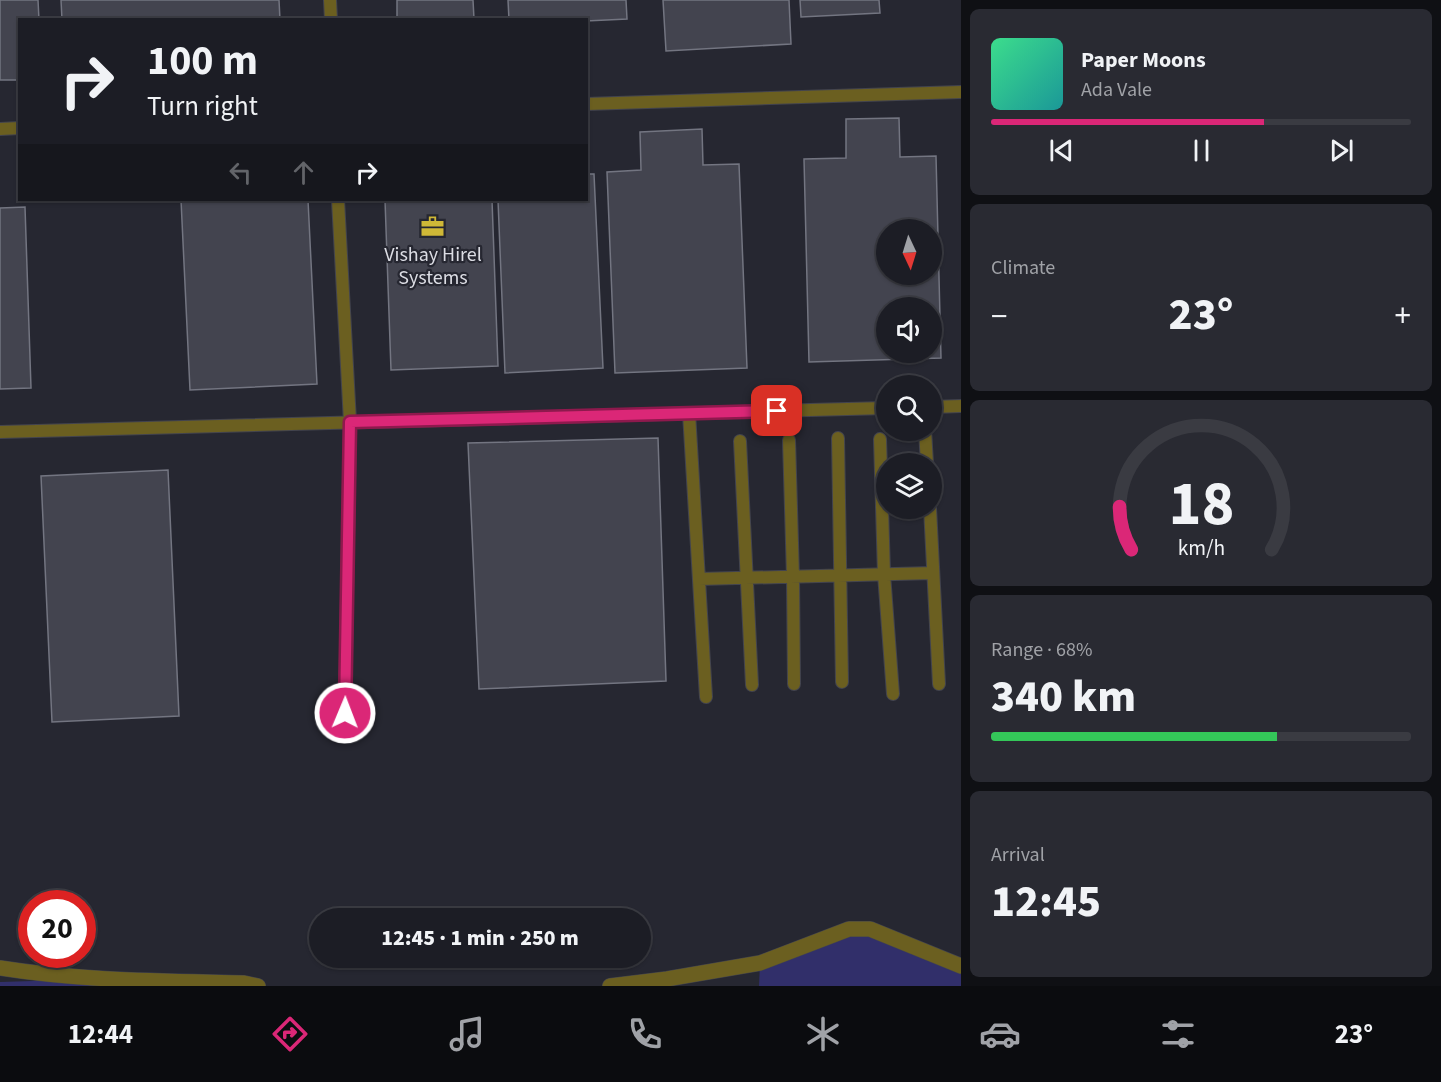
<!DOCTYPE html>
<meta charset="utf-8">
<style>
body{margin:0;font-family:"Source Sans 3",sans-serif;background:#292a32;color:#f1f3f6;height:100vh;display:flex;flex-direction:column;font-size:22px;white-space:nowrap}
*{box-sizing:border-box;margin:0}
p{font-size:20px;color:#a0a2a7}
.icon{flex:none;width:33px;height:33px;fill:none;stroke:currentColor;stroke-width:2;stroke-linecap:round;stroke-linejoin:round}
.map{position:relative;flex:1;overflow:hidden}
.drawer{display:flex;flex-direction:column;gap:9px;padding:9px;background:#0f1014;width:480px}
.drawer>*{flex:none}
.top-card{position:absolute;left:18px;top:18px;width:570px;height:183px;border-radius:0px;box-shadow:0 2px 4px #0004,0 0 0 2px #3a3b42;background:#1c1d25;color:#f1f3f6;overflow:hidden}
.needle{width:39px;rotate:176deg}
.tools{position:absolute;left:876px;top:219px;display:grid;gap:12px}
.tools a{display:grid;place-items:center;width:66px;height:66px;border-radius:50%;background:#1c1d25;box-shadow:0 2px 4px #0004,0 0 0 2px #3a3b42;font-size:30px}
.speed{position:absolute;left:18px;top:890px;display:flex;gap:12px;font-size:30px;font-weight:700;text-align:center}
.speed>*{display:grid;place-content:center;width:78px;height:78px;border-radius:50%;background:#1c1d25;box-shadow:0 2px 4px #0004,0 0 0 2px #3a3b42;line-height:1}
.speed .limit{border:9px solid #d22;background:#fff;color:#111}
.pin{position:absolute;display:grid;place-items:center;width:51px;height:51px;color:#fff;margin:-26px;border-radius:12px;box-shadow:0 3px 9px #0006}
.me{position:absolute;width:66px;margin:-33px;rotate:1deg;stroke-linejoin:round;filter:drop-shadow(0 0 4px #0008)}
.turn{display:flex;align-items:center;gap:21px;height:126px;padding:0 30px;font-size:27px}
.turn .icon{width:78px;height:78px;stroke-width:2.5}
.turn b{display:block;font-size:42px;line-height:51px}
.lanes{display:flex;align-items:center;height:57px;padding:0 30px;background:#0003;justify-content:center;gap:30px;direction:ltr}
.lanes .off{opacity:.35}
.big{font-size:45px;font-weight:800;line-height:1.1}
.drawer .tile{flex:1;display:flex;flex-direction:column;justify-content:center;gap:9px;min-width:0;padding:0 21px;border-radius:9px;background:#292a32}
.drawer .dial{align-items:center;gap:0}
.dial svg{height:156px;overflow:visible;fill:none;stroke:#3a3b42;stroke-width:7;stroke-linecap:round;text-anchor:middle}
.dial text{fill:#f1f3f6;stroke:none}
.song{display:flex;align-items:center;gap:18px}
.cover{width:72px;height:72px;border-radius:9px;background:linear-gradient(135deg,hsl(150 70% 55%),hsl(180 70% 35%))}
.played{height:6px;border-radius:3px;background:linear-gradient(90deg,#db2777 65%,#3a3b42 65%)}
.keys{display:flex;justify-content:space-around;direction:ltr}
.heat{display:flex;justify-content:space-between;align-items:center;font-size:33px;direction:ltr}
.charge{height:9px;border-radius:4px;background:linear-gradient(90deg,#34c759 68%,#3a3b42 0)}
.trip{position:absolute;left:309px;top:908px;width:342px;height:60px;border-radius:30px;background:#1c1d25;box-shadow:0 2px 4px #0004,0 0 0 2px #3a3b42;font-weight:800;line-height:60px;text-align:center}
.menu{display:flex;height:96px;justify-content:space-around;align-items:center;background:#0b0c0f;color:#a0a2a7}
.menu .icon{width:42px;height:42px}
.menu .on{color:#db2777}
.menu b{font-size:27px;color:#f1f3f6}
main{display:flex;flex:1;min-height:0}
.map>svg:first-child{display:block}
</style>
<main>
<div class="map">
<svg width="961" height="986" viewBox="0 0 961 986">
<rect width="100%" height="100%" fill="#262731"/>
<path fill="#312f6a" d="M849 929 961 966V986H759L760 963Z
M99 979 244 986H0V982Z"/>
<path fill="#43444f" stroke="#737581" stroke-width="1.5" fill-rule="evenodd" d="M0 0H38L39 20H20V80H0Z
M61 0H279L280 20H62Z
M397 0H473L474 19 397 20Z
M508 0H626L627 19 586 21V20H509Z
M663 0H789L791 44 666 51Z
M800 0H879L880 13 801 17Z
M899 118 900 157 936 156 941 358 809 362 804 159 846 158V119ZM886 230H932V274H886ZM886 308H932V352H886Z
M702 129 703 165 739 164 747 368 615 373 607 172 641 170 640 132Z
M586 174H594L603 368 505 373 498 200H586Z
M181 200H308L317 384 190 390Z
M385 200H492L498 366 391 370Z
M25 207 31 388 0 389V208Z
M658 438 666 681 479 689 468 443Z
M168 470 179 716 52 722 41 476Z"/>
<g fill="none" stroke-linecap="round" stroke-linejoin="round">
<defs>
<path id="service" d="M330 0 331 20
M586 104 961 92
M0 129 20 128
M338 200 350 422 345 713
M932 407 961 406
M689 413 706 697
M925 430 927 464
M0 432 886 408
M838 438 842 682
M880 439 884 574 893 694
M789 440 793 577 794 684
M740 441 752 685
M930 508 939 684
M699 579 933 573"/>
<path id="minor" d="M0 968C81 981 163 981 244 983L258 986
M610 986 667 979 760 963 849 929H870L961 966"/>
</defs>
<use href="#service" stroke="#43444e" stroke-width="14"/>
<use href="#minor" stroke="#43444e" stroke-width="16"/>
<use href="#service" stroke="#6b5f20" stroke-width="12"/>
<use href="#minor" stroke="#6b5f20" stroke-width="15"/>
</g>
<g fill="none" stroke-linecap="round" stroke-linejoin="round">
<defs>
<path id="route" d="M345 713 350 422 777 411"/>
</defs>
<use href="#route" stroke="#8e194d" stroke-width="15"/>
<use href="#route" stroke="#db2777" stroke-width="10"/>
</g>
<defs>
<symbol id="office-bare" viewBox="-9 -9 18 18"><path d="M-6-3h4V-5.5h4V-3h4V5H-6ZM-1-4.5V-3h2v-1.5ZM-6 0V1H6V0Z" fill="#cfb837" stroke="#262731" stroke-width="2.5" paint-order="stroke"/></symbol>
</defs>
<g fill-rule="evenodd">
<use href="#office-bare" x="416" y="210" width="33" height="33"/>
</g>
<g text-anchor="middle" stroke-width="4.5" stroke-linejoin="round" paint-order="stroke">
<g font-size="20" fill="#dcdde4" stroke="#262731">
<text x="433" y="261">Vishay Hirel<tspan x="433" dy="23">Systems</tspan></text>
</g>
</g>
</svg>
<div class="tools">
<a><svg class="needle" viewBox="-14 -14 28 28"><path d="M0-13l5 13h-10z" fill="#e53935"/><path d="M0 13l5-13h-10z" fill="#a0a2a7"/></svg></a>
<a><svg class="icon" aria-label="sound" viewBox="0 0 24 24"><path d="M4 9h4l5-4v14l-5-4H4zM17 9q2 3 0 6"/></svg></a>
<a><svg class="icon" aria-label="search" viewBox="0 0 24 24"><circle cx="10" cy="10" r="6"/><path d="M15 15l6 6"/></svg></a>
<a><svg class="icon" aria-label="layers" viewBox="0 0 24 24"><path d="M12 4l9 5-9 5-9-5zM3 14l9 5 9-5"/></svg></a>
</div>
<div class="speed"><div class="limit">20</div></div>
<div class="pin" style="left:777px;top:411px;background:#d93025"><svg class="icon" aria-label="arrive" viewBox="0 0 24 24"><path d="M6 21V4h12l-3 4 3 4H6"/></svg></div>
<svg class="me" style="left:345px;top:713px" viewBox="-20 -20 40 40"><circle r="17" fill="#db2777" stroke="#fff" stroke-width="3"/><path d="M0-11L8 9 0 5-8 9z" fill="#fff"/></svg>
<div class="trip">12:45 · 1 min · 250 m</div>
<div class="top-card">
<div class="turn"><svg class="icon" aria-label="right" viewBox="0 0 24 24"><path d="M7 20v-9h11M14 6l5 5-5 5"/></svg><div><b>100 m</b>Turn right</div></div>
<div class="lanes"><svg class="icon off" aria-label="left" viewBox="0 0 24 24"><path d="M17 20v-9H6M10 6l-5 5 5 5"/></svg><svg class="icon off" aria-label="ahead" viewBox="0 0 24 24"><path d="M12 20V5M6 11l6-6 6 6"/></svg><svg class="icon" aria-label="right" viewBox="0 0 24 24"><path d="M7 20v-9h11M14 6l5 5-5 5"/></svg></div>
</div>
</div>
<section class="drawer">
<div class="tile">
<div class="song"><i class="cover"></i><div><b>Paper Moons</b><p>Ada Vale</p></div></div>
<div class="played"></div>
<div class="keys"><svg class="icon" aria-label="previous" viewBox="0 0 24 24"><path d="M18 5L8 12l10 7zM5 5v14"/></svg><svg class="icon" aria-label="pause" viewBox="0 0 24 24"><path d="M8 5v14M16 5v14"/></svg><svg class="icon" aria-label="next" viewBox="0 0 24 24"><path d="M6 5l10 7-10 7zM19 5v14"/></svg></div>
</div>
<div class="tile"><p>Climate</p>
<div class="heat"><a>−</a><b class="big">23°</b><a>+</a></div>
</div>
<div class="tile dial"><svg viewBox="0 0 100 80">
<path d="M14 69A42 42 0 1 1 86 69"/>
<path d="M14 69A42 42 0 0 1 8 47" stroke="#db2777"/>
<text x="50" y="56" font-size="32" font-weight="700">18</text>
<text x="50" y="72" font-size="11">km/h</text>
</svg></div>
<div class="tile"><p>Range · 68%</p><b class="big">340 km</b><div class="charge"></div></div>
<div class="tile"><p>Arrival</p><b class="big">12:45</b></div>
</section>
</main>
<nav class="menu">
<b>12:44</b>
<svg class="icon on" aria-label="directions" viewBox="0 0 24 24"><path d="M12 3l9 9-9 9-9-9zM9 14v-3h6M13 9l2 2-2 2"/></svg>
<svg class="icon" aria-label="music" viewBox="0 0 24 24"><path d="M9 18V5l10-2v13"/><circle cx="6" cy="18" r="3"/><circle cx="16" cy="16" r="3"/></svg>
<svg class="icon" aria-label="phone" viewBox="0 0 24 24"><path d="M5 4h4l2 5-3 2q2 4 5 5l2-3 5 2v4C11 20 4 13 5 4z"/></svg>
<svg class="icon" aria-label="climate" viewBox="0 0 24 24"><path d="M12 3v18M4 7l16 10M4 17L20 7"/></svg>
<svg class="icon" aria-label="car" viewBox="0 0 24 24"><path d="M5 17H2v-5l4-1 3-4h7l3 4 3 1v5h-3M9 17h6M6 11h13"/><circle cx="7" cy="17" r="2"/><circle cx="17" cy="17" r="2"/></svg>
<svg class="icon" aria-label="filters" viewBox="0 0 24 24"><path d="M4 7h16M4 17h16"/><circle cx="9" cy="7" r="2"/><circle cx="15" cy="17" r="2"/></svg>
<b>23°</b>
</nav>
